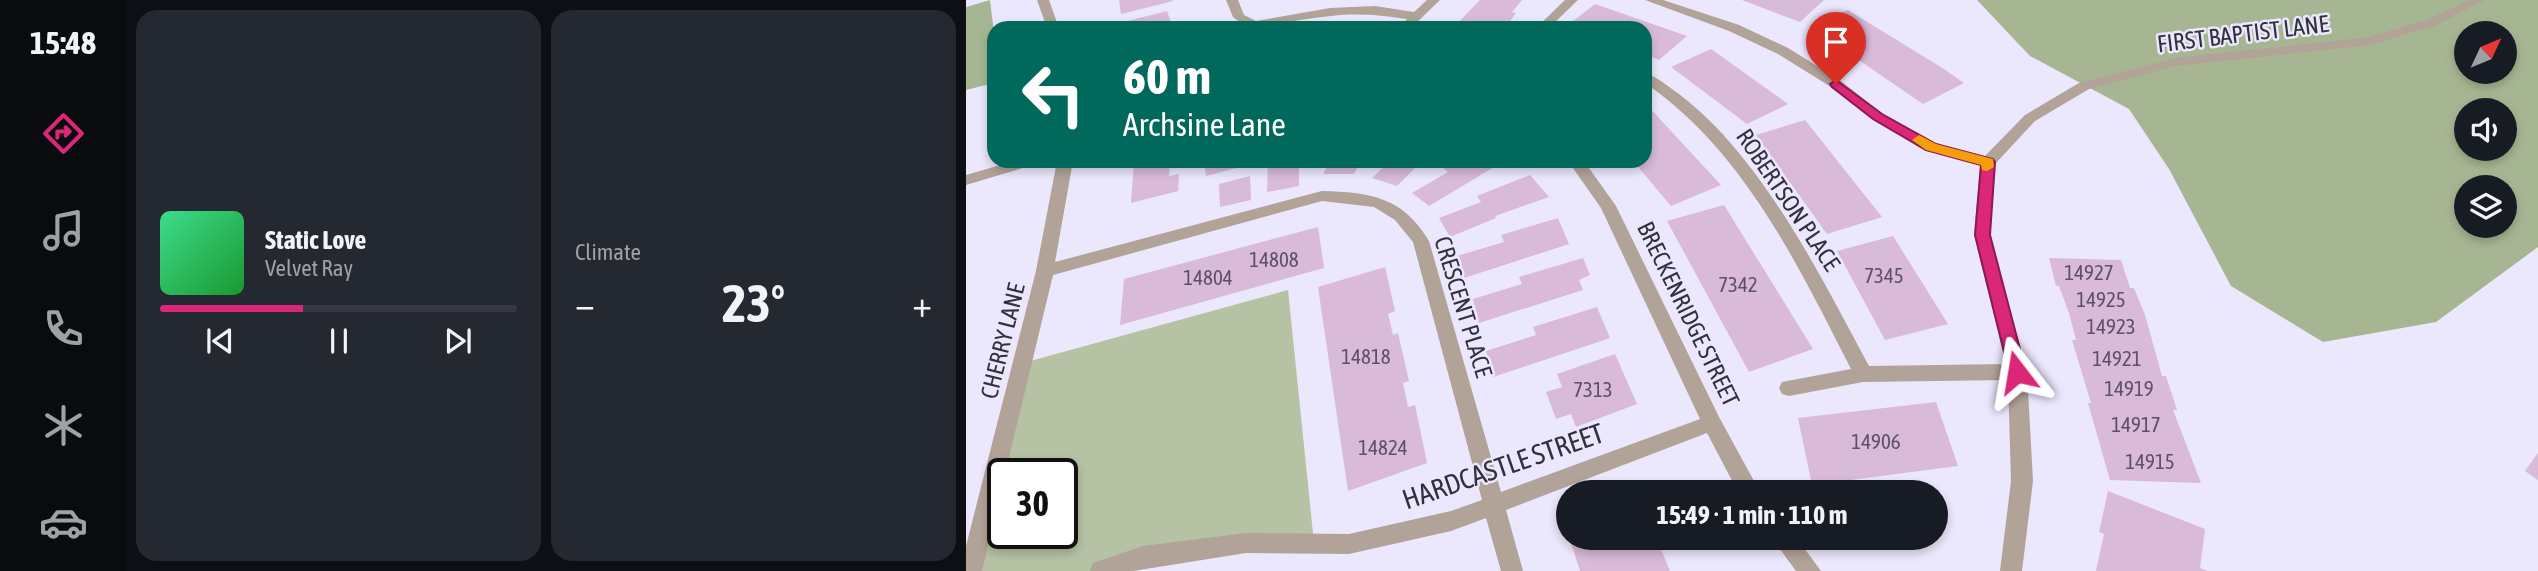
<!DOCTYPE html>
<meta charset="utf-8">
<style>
body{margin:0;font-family:"Asap Condensed",sans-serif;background:#242831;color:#f1f3f6;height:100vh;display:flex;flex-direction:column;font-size:26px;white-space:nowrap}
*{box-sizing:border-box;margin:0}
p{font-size:23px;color:#9ea1a6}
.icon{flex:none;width:38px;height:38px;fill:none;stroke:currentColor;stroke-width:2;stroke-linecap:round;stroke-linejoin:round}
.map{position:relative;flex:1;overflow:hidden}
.drawer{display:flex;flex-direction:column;gap:10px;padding:10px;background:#0d0f14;width:840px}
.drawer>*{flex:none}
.banner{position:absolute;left:21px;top:21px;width:665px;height:147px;border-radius:21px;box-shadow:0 4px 10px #0003;background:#00695c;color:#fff;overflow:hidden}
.needle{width:46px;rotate:46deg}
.fabs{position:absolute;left:1488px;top:21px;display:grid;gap:14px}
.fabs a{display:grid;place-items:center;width:63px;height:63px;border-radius:50%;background:#171b24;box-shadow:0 4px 10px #0003;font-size:35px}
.speed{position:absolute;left:21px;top:458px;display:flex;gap:14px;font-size:35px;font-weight:700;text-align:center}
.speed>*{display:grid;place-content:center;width:91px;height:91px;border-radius:50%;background:#171b24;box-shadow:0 4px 10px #0003;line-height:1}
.speed .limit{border:4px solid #111;border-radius:10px;background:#fff;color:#111}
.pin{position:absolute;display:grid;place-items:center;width:60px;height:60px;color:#fff;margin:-72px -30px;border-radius:50% 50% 50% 0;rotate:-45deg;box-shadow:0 0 7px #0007}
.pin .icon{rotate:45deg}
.me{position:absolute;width:77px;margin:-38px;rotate:346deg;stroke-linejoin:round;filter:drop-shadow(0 0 5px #0008)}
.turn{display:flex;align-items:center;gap:24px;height:147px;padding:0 21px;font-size:32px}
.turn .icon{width:91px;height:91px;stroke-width:2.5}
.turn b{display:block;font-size:49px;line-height:60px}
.big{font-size:52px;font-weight:700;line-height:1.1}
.drawer .tile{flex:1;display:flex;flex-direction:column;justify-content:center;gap:10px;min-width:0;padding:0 24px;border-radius:21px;background:#242831}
.song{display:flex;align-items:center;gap:21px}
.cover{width:84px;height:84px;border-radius:10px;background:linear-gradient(135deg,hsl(150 70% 55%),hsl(130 70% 35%))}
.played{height:7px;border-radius:4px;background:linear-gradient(90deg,#db2777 40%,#363941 40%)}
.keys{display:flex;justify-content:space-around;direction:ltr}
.heat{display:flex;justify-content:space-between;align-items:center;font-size:38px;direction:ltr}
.drawer .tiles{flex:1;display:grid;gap:10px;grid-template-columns:repeat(2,1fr)}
.trip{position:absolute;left:590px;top:480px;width:392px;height:70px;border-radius:35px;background:#171b24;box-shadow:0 4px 10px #0003;font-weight:700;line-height:70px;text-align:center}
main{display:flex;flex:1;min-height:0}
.tab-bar{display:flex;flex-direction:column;width:126px;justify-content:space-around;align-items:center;background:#090b0e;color:#9ea1a6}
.tab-bar .icon{width:49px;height:49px}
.tab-bar .current{color:#db2777}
.tab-bar b{font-size:32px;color:#f1f3f6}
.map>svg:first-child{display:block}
</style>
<main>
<nav class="tab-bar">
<b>15:48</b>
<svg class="icon current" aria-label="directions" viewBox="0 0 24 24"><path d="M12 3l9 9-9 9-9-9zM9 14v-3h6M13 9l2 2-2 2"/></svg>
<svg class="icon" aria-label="music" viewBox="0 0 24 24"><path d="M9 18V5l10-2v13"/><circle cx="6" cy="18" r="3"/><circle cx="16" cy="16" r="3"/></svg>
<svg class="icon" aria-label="phone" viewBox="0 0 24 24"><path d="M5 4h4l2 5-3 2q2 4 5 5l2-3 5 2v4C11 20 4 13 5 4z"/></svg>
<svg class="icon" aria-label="climate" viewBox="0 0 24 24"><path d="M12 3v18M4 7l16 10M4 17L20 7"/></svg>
<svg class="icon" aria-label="car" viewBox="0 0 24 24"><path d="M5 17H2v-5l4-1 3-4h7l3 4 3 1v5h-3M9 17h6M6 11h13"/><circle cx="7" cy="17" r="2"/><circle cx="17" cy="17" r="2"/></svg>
</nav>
<section class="drawer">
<div class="tiles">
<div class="tile">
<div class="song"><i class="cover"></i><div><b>Static Love</b><p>Velvet Ray</p></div></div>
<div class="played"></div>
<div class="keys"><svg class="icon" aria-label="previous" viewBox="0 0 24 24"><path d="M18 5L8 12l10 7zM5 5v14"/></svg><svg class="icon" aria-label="pause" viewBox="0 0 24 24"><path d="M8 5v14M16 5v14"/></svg><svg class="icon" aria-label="next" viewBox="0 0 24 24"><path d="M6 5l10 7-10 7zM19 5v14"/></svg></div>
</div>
<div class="tile"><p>Climate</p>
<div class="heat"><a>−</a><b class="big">23°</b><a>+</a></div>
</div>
</div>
</section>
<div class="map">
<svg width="1572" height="571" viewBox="0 0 1572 571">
<rect width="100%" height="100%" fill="#ebe7fc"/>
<path fill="#b5c2a4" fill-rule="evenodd" d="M322 290 348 543 135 571H5L57 363ZM37 474H96V534H37Z"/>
<path fill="#a7b692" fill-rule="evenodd" d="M24 0 28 33V83L0 90V7Z
M1011 0H1572V247L1470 322 1357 342 1265 286 1203 169 1163 109 1064 56ZM1500 33H1538V72H1500ZM1500 110H1538V149H1500ZM1500 187H1538V226H1500Z"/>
<path fill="#d9bad8" d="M153 0H207V1L155 14Z
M514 0H556L546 12 550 13 539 28H487Z
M776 0H858L834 22Z
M629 4 721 36 693 60 679 54V28L601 26Z
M882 10 978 69 998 83 957 104 843 26Z
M201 11 206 25 193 28H159L157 22Z
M745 49 822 104 781 124 705 67Z
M679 103 692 117 755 185 705 206 667 161H679Z
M839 120 916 217 861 234 790 135Z
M168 161H204L203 176 213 174 212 191 165 203Z
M238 161H281L282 165 240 176Z
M302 161H333V186L301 192Z
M364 161H395L388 174H357Z
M424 161H456L431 186 406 178Z
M489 161H538L463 206 446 193 482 172 477 168Z
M564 175 583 197 529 216 530 218 484 237 473 218 515 202 511 196Z
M284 176 285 200 254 207 253 184Z
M758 205 847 349 783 372 701 221Z
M592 218 603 244 498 278 491 256 538 242 535 235Z
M352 227 358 268 154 325 158 279Z
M927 236 982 324 919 340 871 251Z
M617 258 624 275 613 280 617 290 513 323 507 299 556 284 553 277Z
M1083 258 1155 260 1164 288H1168L1179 315 1196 376H1200L1211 410H1207L1235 483 1144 480 1122 403H1125L1106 340H1110L1103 313 1093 286H1090Z
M419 267 429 311 422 314 427 335 432 333 443 381 437 383 442 407 449 405 461 463 382 491 352 287Z
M631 307 644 338 527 377 520 351 570 335 567 327Z
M649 354 671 404 610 427 605 414 590 419 580 392 596 387 591 374Z
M970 402 992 466 846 485 832 418Z
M1572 453V480L1559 471Z
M1142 491 1239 529 1234 568 1241 571H1130L1138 534 1133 532Z
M611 537H690L704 571H614L604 540Z"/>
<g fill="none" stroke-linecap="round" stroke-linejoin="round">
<path fill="#b2a398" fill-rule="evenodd" d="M71 0H83L93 28H81Z
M260 0H272L278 15 290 21 364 8 409 6 448 12 461 0H474L445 28H432L441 19C415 15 391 13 365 16 331 19 299 28 264 28L275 23 267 17Z
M599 0H612L583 28H570Z
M679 0H697L773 25 822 48 875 81 917 114 970 144 1019 156 1059 115 1113 83 1210 58 1403 37 1463 19 1503 0H1519L1471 25 1404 45 1210 66 1123 89 1069 121 1030 163 1024 235 1061 372 1067 481 1056 571H1034L1045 481 1042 380 897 382 823 396 816 394 813 388 816 382 885 369C832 265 777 150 679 83V73C689 76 698 83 706 89 792 149 854 275 903 366L1040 364 1008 235 1014 165 960 150 907 120 865 87 812 54 763 31Z
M48 161H73L70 164 0 185V175Z
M91 161H107L89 262 356 191C404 192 437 197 463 241L535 492 734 419 635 208 602 161H618L650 206 753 417 794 492H772L741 433 540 510 557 571H535L520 518 485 531 383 554 280 553 167 571H124L127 563 177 546 280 533 383 534 485 511 516 500 447 242 429 220 408 207 356 201 87 275 39 474H37V485L16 571H0V546L70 271Z
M805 537H830L855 571H830Z"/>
</g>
<path fill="#db2777" stroke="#8e194d" stroke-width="2" d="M870 80 916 114 970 144 1027 159 1029 162 1024 235 1060 372 1057 377H1045L1043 372 1009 235 1015 165 960 150 907 119 866 87 864 84Z"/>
<path fill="#f59e0b" d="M953 135 970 144 1027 159 1028 167 1021 171 1016 170 1015 165 960 150 946 140Z"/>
<g text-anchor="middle" stroke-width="5" stroke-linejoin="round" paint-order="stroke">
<g font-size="21" fill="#5c5264">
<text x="308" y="267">14808</text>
<text x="1123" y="280">14927</text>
<text x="918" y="283">7345</text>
<text x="242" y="285">14804</text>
<text x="772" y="292">7342</text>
<text x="1135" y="307">14925</text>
<text x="1145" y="334">14923</text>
<text x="400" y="364">14818</text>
<text x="1151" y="366">14921</text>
<text x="1163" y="396">14919</text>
<text x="627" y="397">7313</text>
<text x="1170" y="432">14917</text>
<text x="910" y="449">14906</text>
<text x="417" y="455">14824</text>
<text x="1184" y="469">14915</text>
</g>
<g font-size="24" fill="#33303e" stroke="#ebe7fc">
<text transform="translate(1277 34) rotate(-7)" y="8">FIRST BAPTIST LANE</text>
<text transform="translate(822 200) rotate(56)" y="8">ROBERTSON PLACE</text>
<text transform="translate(497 307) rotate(73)" y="8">CRESCENT PLACE</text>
<text transform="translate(722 314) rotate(64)" y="8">BRECKENRIDGE STREET</text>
<text transform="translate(37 341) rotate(-76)" y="8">CHERRY LANE</text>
</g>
<g font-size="28" fill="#33303e" stroke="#ebe7fc">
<text transform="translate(537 466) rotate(-19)" y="10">HARDCASTLE STREET</text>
</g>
</g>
</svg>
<div class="fabs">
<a><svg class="needle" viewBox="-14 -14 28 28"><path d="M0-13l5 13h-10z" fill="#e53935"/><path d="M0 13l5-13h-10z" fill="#9ea1a6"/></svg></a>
<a><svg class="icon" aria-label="sound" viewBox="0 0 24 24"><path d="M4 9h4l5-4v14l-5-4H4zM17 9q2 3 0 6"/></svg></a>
<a><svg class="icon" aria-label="layers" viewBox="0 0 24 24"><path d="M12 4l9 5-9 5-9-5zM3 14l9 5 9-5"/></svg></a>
</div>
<div class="speed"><div class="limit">30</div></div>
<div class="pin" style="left:870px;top:84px;background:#d93025"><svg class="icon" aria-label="arrive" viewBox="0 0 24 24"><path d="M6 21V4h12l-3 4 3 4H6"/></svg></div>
<svg class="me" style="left:1051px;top:372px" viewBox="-20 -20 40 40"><path d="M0-17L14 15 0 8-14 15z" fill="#db2777" stroke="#fff" stroke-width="4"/></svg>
<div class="trip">15:49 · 1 min · 110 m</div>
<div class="banner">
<div class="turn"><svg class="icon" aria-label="left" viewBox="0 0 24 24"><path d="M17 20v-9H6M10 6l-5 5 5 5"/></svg><div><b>60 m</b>Archsine Lane</div></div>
</div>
</div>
</main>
